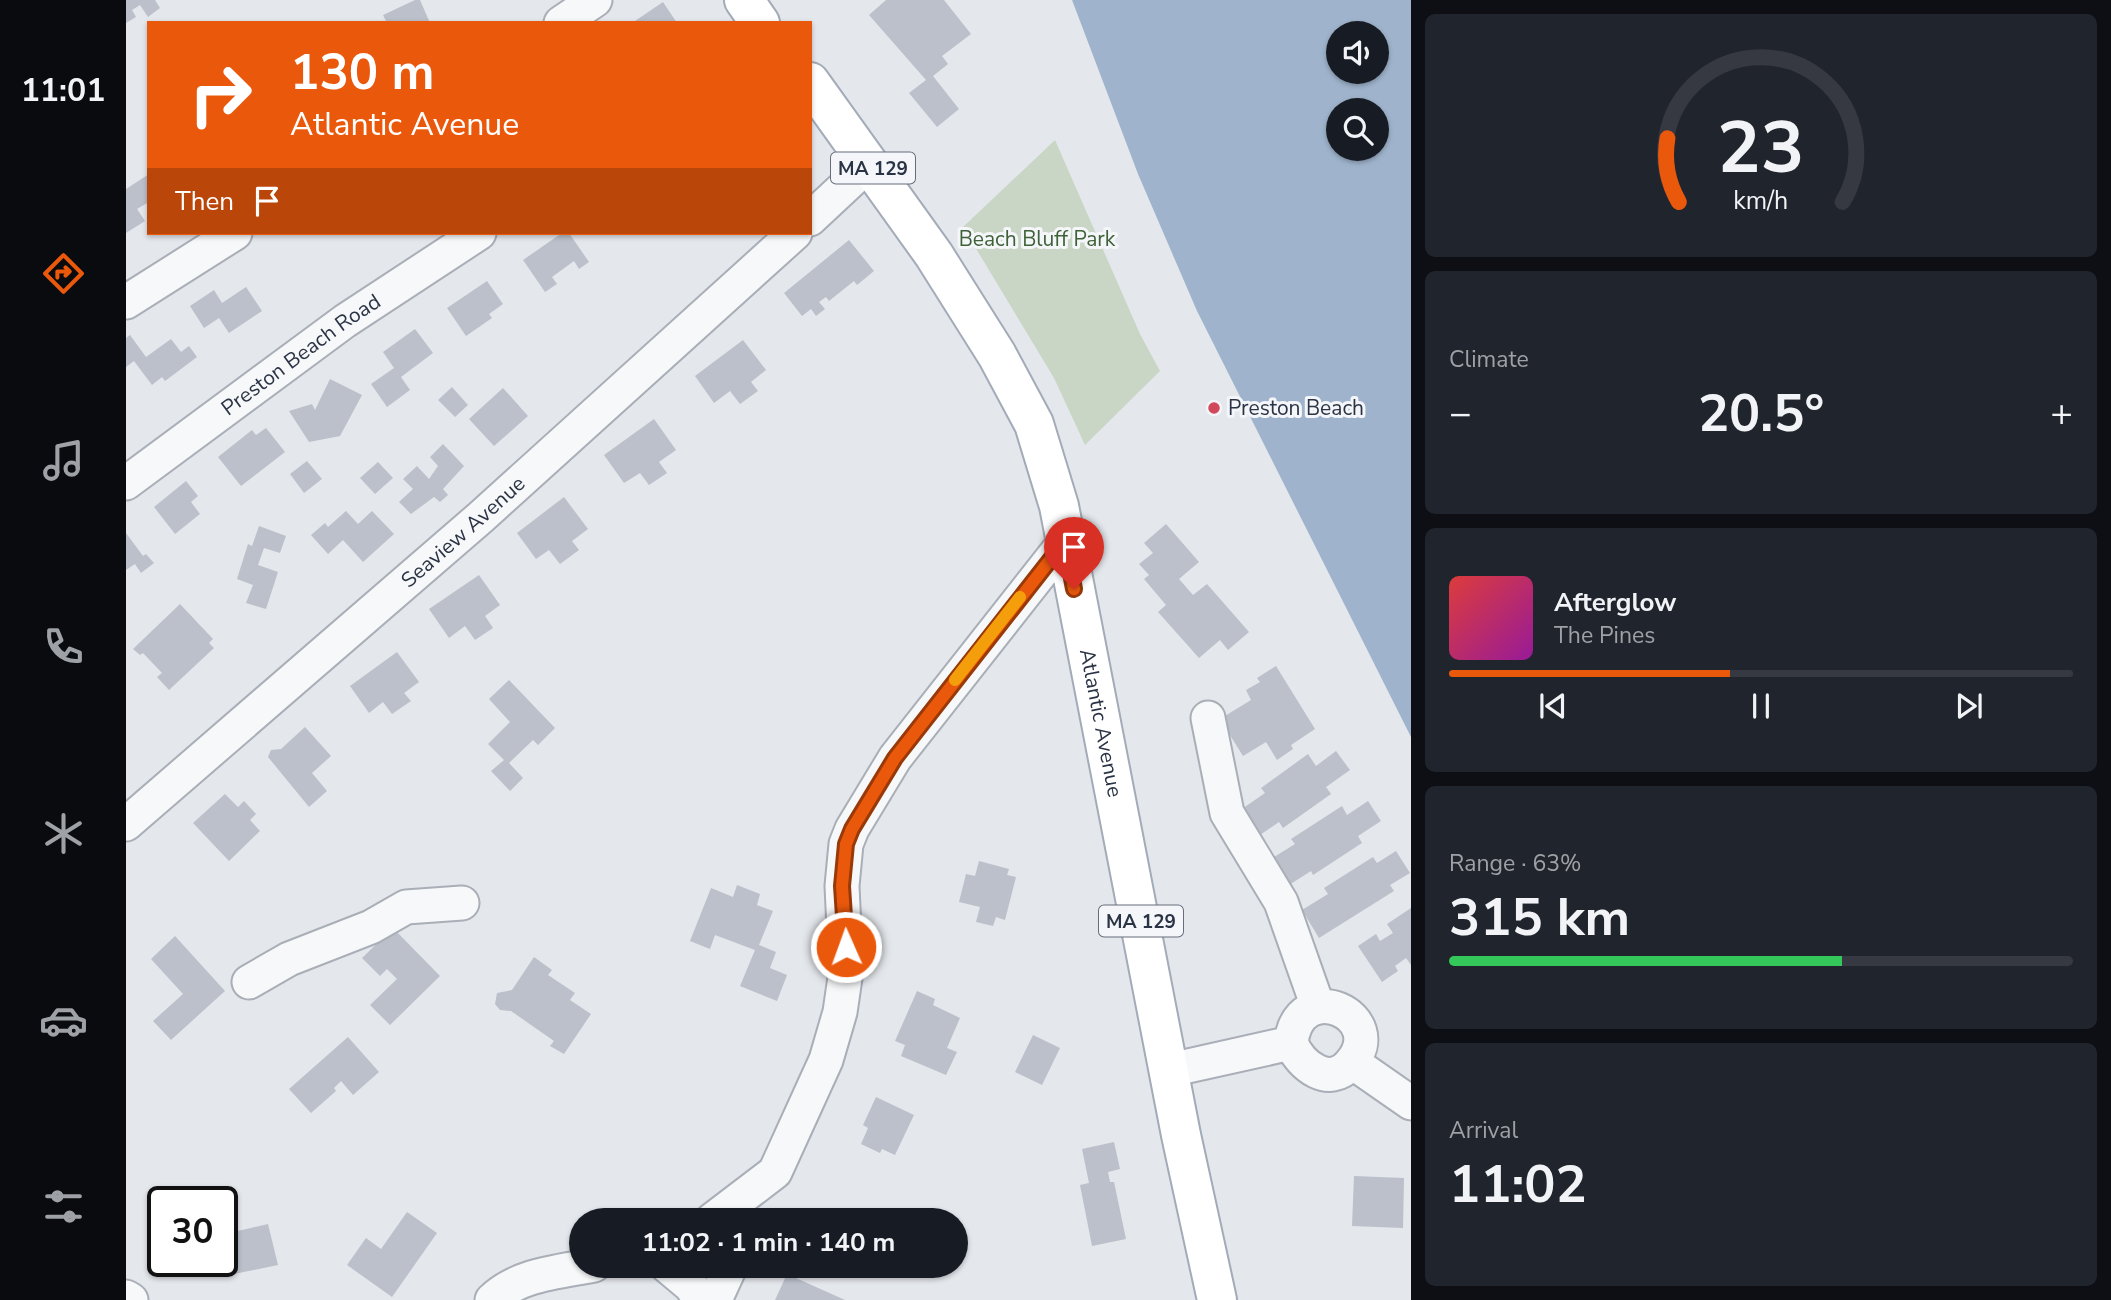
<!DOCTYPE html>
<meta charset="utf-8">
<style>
body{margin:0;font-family:"Nunito Sans",sans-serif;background:#20242c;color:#f1f3f6;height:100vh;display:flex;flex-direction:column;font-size:26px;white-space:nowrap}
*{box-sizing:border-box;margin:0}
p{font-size:23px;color:#9ea1a6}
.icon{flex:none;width:38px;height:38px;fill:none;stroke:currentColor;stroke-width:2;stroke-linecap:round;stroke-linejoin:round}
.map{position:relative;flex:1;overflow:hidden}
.side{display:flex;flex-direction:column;gap:14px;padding:14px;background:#0d0f14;width:700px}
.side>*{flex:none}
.banner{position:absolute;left:21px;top:21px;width:665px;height:214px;border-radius:0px;box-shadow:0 2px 5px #0004;background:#ea580c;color:#fff;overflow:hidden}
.tools{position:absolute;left:1200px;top:21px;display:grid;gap:14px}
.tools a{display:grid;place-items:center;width:63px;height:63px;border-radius:50%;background:#171b24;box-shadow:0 2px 5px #0004;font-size:35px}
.speed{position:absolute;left:21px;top:1186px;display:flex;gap:14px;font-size:35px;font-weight:700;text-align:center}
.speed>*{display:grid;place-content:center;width:91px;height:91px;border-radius:50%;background:#171b24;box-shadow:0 2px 5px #0004;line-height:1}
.speed .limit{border:4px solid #111;border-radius:10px;background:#fff;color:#111}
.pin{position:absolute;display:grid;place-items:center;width:60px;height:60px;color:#fff;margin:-72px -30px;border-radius:50% 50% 50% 0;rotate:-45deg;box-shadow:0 0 7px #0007}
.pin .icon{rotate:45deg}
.me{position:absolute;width:77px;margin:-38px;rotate:358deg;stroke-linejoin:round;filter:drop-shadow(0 0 5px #0008)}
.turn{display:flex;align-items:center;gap:24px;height:147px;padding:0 28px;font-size:32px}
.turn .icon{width:91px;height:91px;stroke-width:2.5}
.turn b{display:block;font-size:49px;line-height:60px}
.then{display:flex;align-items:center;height:66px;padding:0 28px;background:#0003;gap:14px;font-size:26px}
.big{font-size:52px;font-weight:700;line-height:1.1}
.side .tile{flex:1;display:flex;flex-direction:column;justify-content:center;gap:10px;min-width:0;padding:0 24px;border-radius:10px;background:#20242c}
.side .dial{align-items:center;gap:0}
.dial svg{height:182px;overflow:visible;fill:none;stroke:#363941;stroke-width:7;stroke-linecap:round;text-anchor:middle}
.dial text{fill:#f1f3f6;stroke:none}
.song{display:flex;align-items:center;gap:21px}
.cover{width:84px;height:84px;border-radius:10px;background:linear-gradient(135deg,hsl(0 70% 55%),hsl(300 70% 35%))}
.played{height:7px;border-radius:4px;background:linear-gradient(90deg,#ea580c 45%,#363941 45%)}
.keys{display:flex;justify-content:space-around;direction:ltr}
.heat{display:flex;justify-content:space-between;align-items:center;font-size:38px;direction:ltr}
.charge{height:10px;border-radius:5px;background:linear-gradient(90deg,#34c759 63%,#363941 0)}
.trip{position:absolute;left:443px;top:1208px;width:399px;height:70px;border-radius:35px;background:#171b24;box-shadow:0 2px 5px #0004;font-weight:700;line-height:70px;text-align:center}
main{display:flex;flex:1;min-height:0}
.dock{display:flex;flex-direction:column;width:126px;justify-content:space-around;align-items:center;background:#090b0e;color:#9ea1a6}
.dock .icon{width:49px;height:49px}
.dock .current{color:#ea580c}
.dock b{font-size:32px;color:#f1f3f6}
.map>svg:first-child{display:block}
</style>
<main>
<nav class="dock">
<b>11:01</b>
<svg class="icon current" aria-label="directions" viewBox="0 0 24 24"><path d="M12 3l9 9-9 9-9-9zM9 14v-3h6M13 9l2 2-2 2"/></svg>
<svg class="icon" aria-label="music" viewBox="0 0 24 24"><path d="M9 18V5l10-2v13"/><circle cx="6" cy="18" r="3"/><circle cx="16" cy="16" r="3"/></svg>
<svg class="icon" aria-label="phone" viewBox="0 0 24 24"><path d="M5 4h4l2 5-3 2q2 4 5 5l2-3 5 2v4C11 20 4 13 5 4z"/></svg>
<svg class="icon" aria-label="climate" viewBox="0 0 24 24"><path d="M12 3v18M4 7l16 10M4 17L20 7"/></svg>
<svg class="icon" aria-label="car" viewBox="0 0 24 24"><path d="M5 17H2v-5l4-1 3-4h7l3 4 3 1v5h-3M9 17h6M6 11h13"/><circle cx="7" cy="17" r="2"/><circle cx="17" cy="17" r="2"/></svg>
<svg class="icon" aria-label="filters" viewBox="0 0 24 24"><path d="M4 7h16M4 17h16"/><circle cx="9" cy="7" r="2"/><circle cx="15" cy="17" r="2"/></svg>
</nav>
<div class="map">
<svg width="1285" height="1300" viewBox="0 0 1285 1300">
<rect width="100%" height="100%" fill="#e4e7ec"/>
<path fill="#c9d6c5" d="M929 140 1014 334 1034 371 959 445 928 378 837 227Z"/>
<path fill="#9fb4cc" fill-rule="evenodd" d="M946 0H1285V737L1071 311 1012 174ZM1213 33H1251V72H1213ZM1213 110H1251V149H1213Z"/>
<path fill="#bbc0ca" d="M0 0H29L34 8 22 17 14 5 6 10 10 17 0 23Z
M289 0H294L304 23H261L257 15Z
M760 0H818L845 34 816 56 822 64 807 76 833 109 811 127 783 93 800 80 743 15Z
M537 2 551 23H506Z
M23 174V202L11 209 19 221 0 233V189Z
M436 233H443L463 262 453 269 448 261 426 277 431 284 419 292 397 260Z
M723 240 748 271 731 285 728 281 703 301 700 297 693 302 699 309 690 316 685 309 676 316 658 293Z
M361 281 377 304 363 314 366 318 340 336 321 308Z
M120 287 136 311 103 333 93 318 78 328 64 306 88 290 96 303Z
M289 329 307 353 275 377 284 390 261 407 245 384 268 368 257 352Z
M4 335 20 357 45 339 55 352 63 346 71 357 39 381 36 377 26 385 8 361 0 367V338Z
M617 340 640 370 625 382 632 391 614 404 604 391 588 403 569 376Z
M204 379 236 395 214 436 183 442 163 411 186 404 189 410Z
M326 387 342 405 329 417 312 400Z
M377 388 402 416 368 446 343 419Z
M528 419 550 450 533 462 541 473 523 485 514 473 498 483 478 455Z
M140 428 159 452 115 486 92 457 126 430 130 435Z
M317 444 338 466 317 489 322 495 314 502 308 497 285 514 273 502 287 489 277 479 291 466 303 479 312 466 304 457Z
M181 461 196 479 178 493 164 474Z
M252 462 267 478 249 494 234 478Z
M60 481 72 496 65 502 74 514 49 534 28 507Z
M438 497 462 529 446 541 453 550 434 564 423 550 410 559 391 533Z
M220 511 232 524 246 511 268 534 237 562 217 540 202 554 185 535 199 523 202 527Z
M1040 524 1073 562 1053 579 1067 595 1081 584 1123 632 1102 650 1094 640 1073 658 1032 612 1040 605 1018 579 1023 575 1013 564 1027 553 1018 543Z
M133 526 160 536 154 553 138 548 132 565 152 572 140 609 120 603 127 585 111 579 122 544 126 546Z
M0 533 17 556 20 554 28 563 15 573 9 564 0 570Z
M353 575 374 605 359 616 367 628 349 640 339 626 323 638 303 609Z
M54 604 87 639 83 643 88 648 43 690 31 677 36 673 17 653 14 655 7 649Z
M271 652 293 682 278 693 285 701 266 714 257 702 243 713 224 686Z
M1150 666 1189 729 1165 745 1167 749 1151 760 1140 742 1117 756 1094 719 1125 700 1120 690 1134 682 1131 678Z
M383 680 429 728 412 745 407 740 383 763 397 778 384 791 365 771 378 760 362 744 384 722 363 699Z
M179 727 205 756 186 773 201 791 183 807 142 757 145 750 155 749Z
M1210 751 1224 770 1200 787 1205 794 1157 828 1153 822 1131 837 1113 811 1139 793 1135 788 1182 754 1190 766Z
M99 794 112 807 118 801 130 814 124 820 134 831 103 861 67 823Z
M1242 801 1255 821 1232 836 1236 843 1187 875 1185 871 1160 887 1143 860 1169 844 1165 839 1216 806 1221 815Z
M1270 851 1284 873 1264 885 1268 891 1193 938 1176 910 1202 894 1198 888 1247 857 1251 863Z
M853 861 883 869 881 875 890 877 879 920 870 917 867 926 850 922 854 907 833 902 840 874 849 876Z
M611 885 634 894 631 905 647 911 633 945 650 952 644 968 661 975 651 1001 614 986 629 950 589 935 584 949 564 941 585 888 607 897Z
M1285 908V965L1280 958 1269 966 1272 971 1256 982 1232 946 1250 934 1254 941 1267 933 1261 924Z
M267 928 314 976 264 1025 244 1005 271 979 261 969 254 976 236 958Z
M49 936 99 991 45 1040 27 1021 57 994 25 959Z
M408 957 426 970 422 975 449 993 444 1000 465 1014 438 1054 424 1046 428 1041 385 1011 374 1010 369 1004 371 993 386 990Z
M791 991 809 999 807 1005 834 1018 821 1048 831 1052 820 1075 775 1056 779 1045 769 1041Z
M907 1035 934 1048 916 1085 889 1072Z
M222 1037 253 1072 227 1095 215 1081 208 1088 210 1091 185 1113 163 1089Z
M750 1097 788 1115 769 1155 756 1149 754 1153 735 1144 742 1128 737 1125Z
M988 1142 994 1169 982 1172 984 1182H988L1000 1239 966 1246 954 1185 963 1183 956 1149Z
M1228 1176 1278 1178 1277 1228 1226 1226Z
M281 1212 311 1233 266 1297 221 1265 240 1238 255 1249Z
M142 1224 152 1265 108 1274 99 1234Z
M661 1274 719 1300H649Z"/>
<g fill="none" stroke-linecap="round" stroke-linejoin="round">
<defs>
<g id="minor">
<path d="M435 23 469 0"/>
<path d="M684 219 744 163"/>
<path d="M0 302 109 233"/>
<path id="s1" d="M0 483 219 321 353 233"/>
<path d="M1082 718 1101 813 1155 902 1192 1007"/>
<path id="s2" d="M0 824 355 517 669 233"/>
<path d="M123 982 163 959 245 927 280 907 336 903"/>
<path d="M1226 1062 1285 1103"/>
<path d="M1044 1070 1165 1043C1173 973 1266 1017 1224 1064 1203 1088 1175 1066 1165 1043"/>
<path d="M586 1220 649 1172 700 1060 714 1012 720 971 716 886 720 844 726 829 769 758 939 542"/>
<path d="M540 1265 565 1286 574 1300"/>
<path d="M0 1297 5 1300"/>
<path d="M366 1300C393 1274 433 1272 468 1265"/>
<path d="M589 1300 605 1265"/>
</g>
<g id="major">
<path d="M618 0 634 23"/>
<path id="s3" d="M684 82 808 255 871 355 908 424 933 506 1055 1135 1091 1300"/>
</g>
</defs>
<use href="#minor" stroke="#a9aeb7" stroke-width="37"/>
<use href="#major" stroke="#a3abb8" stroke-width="42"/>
<use href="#minor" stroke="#f7f8fa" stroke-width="33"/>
<use href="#major" stroke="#fff" stroke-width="38"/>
</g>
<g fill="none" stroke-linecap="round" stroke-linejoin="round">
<defs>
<path id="route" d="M720 947 716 886 720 844 726 829 769 758 939 541 948 589"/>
</defs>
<use href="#route" stroke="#983908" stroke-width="18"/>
<use href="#route" stroke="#ea580c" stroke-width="12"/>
<path stroke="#f59e0b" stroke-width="12" d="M829 680 894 597"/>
</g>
<circle fill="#d1495b" stroke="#f4f6f9" stroke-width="2.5" cx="1088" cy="408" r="7"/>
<g text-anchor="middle" stroke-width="6" stroke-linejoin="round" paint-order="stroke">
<g fill="#f4f6f9" stroke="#676e7b" stroke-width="2">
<rect x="705" y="152.5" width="84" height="31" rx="5"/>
<rect x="973" y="905.5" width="84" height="31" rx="5"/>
</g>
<g font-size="19" font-weight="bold" fill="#2b3445">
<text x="747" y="175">MA 129</text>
<text x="1015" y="928">MA 129</text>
</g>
<g font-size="21" fill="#3f6138" stroke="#f4f6f9">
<text x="911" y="246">Beach Bluff Park</text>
</g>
<g font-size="21" fill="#2b3445" stroke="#f4f6f9">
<text dy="7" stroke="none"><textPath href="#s1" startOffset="217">Preston Beach Road</textPath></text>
<text dy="7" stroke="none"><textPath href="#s2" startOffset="446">Seaview Avenue</textPath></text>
<text dy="7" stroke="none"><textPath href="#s3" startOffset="716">Atlantic Avenue</textPath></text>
</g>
<g font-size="21" fill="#2b3445" stroke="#f4f6f9" text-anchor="start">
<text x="1102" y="415">Preston Beach</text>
</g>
</g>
</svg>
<div class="tools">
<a><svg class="icon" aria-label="sound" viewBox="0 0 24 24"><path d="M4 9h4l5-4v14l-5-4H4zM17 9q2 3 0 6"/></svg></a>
<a><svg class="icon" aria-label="search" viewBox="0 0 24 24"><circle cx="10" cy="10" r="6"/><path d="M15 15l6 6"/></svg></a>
</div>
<div class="speed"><div class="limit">30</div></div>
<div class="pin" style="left:948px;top:589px;background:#d93025"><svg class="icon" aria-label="arrive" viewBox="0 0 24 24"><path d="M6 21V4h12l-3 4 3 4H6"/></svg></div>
<svg class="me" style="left:720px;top:947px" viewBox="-20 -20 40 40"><circle r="17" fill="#ea580c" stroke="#fff" stroke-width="3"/><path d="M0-11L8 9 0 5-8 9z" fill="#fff"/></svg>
<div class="trip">11:02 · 1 min · 140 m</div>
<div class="banner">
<div class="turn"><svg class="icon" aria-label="right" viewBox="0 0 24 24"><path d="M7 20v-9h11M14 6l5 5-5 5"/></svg><div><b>130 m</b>Atlantic Avenue</div></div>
<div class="then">Then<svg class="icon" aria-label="arrive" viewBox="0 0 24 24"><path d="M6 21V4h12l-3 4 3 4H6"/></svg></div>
</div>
</div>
<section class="side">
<div class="tile dial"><svg viewBox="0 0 100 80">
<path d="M14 69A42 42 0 1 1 86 69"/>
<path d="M14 69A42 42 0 0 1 9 41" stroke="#ea580c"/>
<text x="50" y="56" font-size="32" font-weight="700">23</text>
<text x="50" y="72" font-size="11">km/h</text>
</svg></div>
<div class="tile"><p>Climate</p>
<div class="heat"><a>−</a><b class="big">20.5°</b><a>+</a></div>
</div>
<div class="tile">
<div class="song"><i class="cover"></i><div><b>Afterglow</b><p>The Pines</p></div></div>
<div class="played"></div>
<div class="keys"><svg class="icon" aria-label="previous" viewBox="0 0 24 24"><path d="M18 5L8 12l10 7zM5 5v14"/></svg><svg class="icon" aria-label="pause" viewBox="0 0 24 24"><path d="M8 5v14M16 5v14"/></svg><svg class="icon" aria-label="next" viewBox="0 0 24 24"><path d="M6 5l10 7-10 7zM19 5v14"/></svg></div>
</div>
<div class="tile"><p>Range · 63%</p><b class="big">315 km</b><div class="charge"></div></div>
<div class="tile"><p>Arrival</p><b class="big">11:02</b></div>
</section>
</main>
